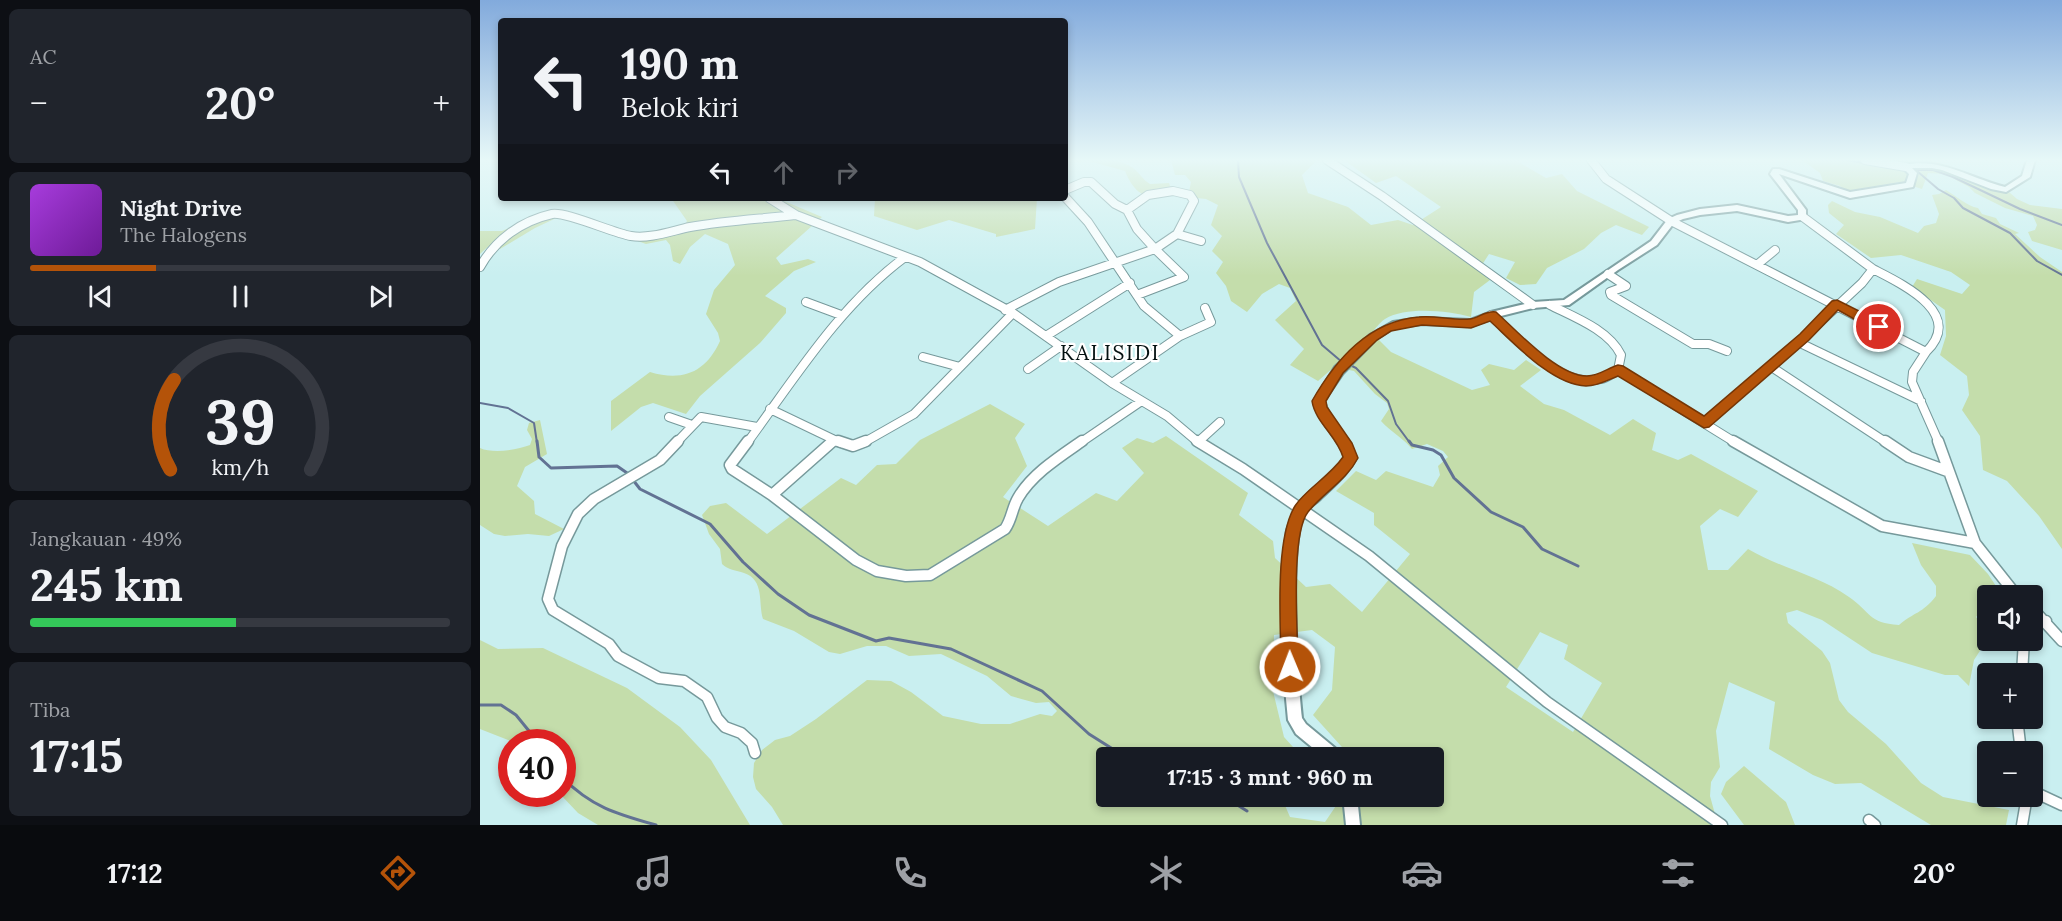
<!DOCTYPE html>
<html lang="id">
<meta charset="utf-8">
<style>
body{margin:0;font-family:Lora,serif;background:#20242c;color:#f1f3f6;height:100vh;display:flex;flex-direction:column;font-size:22px;white-space:nowrap}
*{box-sizing:border-box;margin:0}
p{font-size:20px;color:#9ea1a6}
.icon{flex:none;width:33px;height:33px;fill:none;stroke:currentColor;stroke-width:2;stroke-linecap:round;stroke-linejoin:round}
.map{position:relative;flex:1;overflow:hidden}
.panel{display:flex;flex-direction:column;gap:9px;padding:9px;background:#0d0f14;width:480px}
.panel>*{flex:none}
.guide{position:absolute;left:18px;top:18px;width:570px;height:183px;border-radius:6px;box-shadow:0 3px 9px #0003;background:#171b24;color:#f1f3f6;overflow:hidden}
.controls{position:absolute;left:1497px;top:585px;display:grid;gap:12px}
.controls a{display:grid;place-items:center;width:66px;height:66px;border-radius:6px;background:#171b24;box-shadow:0 3px 9px #0003;font-size:30px}
.speed{position:absolute;left:18px;top:729px;display:flex;gap:12px;font-size:30px;font-weight:700;text-align:center}
.speed>*{display:grid;place-content:center;width:78px;height:78px;border-radius:50%;background:#171b24;box-shadow:0 3px 9px #0003;line-height:1}
.speed .limit{border:9px solid #d22;background:#fff;color:#111}
.pin{position:absolute;display:grid;place-items:center;width:51px;height:51px;color:#fff;margin:-26px;border:3px solid #fff;border-radius:50%;box-shadow:0 2px 6px #0007}
.me{position:absolute;width:66px;margin:-33px;rotate:359deg;stroke-linejoin:round;filter:drop-shadow(0 0 4px #0008)}
.turn{display:flex;align-items:center;gap:21px;height:126px;padding:0 24px;font-size:27px}
.turn .icon{width:78px;height:78px;stroke-width:2.5}
.turn b{display:block;font-size:42px;line-height:51px}
.lanes{display:flex;align-items:center;height:57px;padding:0 24px;background:#0003;justify-content:center;gap:30px;direction:ltr}
.lanes .off{opacity:.35}
.big{font-size:45px;font-weight:700;line-height:1.1}
.panel .widget{flex:1;display:flex;flex-direction:column;justify-content:center;gap:9px;min-width:0;padding:0 21px;border-radius:9px;background:#20242c}
.panel .dial{align-items:center;gap:0}
.dial svg{height:156px;overflow:visible;fill:none;stroke:#363941;stroke-width:7;stroke-linecap:round;text-anchor:middle}
.dial text{fill:#f1f3f6;stroke:none}
.song{display:flex;align-items:center;gap:18px}
.cover{width:72px;height:72px;border-radius:9px;background:linear-gradient(135deg,hsl(280 70% 55%),hsl(280 70% 35%))}
.played{height:6px;border-radius:3px;background:linear-gradient(90deg,#b45309 30%,#363941 30%)}
.keys{display:flex;justify-content:space-around;direction:ltr}
.heat{display:flex;justify-content:space-between;align-items:center;font-size:33px;direction:ltr}
.charge{height:9px;border-radius:4px;background:linear-gradient(90deg,#34c759 49%,#363941 0)}
.trip{position:absolute;left:616px;top:747px;width:348px;height:60px;border-radius:6px;background:#171b24;box-shadow:0 3px 9px #0003;font-weight:700;line-height:60px;text-align:center}
.tab-bar{display:flex;height:96px;justify-content:space-around;align-items:center;background:#090b0e;color:#9ea1a6}
.tab-bar .icon{width:42px;height:42px}
.tab-bar .current{color:#b45309}
.tab-bar b{font-size:27px;color:#f1f3f6}
main{display:flex;flex:1;min-height:0}
.map>svg:first-child{display:block}
</style>
<main>
<section class="panel">
<div class="widget"><p>AC</p>
<div class="heat"><a>−</a><b class="big">20°</b><a>+</a></div>
</div>
<div class="widget">
<div class="song"><i class="cover"></i><div><b>Night Drive</b><p>The Halogens</p></div></div>
<div class="played"></div>
<div class="keys"><svg class="icon" aria-label="previous" viewBox="0 0 24 24"><path d="M18 5L8 12l10 7zM5 5v14"/></svg><svg class="icon" aria-label="pause" viewBox="0 0 24 24"><path d="M8 5v14M16 5v14"/></svg><svg class="icon" aria-label="next" viewBox="0 0 24 24"><path d="M6 5l10 7-10 7zM19 5v14"/></svg></div>
</div>
<div class="widget dial"><svg viewBox="0 0 100 80">
<path d="M14 69A42 42 0 1 1 86 69"/>
<path d="M14 69A42 42 0 0 1 16 23" stroke="#b45309"/>
<text x="50" y="56" font-size="32" font-weight="700">39</text>
<text x="50" y="72" font-size="11">km/h</text>
</svg></div>
<div class="widget"><p>Jangkauan · 49%</p><b class="big">245 km</b><div class="charge"></div></div>
<div class="widget"><p>Tiba</p><b class="big">17:15</b></div>
</section>
<div class="map">
<svg width="1582" height="825" viewBox="0 0 1582 825">
<rect width="100%" height="100%" fill="#c9eff0"/>
<path fill="#c4ddab" fill-rule="evenodd" d="M592 160C612 160 636 156 653 168 659 172 663 180 670 184L689 183 690 186 703 189C676 203 657 201 645 171L609 161 597 162Z
M691 160H834L836 161 822 175 828 193 868 207 891 225 918 220 933 225 961 207 916 176 896 183 864 160H1035L1066 178 1082 174 1097 191 1169 227 1162 235 1136 225 1121 233 1104 249 1067 268 1056 284 1040 285 1026 278 1035 262 1009 254 998 271 1010 280 994 292 991 317C968 311 927 306 905 319 900 322 895 329 892 333L911 352 992 390 1010 385 1001 370 1009 364 1034 370 1046 360 1061 370 1040 386 1064 404 1084 410 1130 435 1153 419 1176 433 1172 450 1198 460 1211 454 1278 491 1258 517 1240 509 1220 526 1228 570H1248L1268 549C1300 568 1338 575 1369 597 1391 612 1388 623 1419 625 1434 612 1442 614 1456 596V586L1441 565 1432 543 1490 555 1508 574 1522 595 1508 596 1507 605H1505L1496 617 1507 630V640L1494 660 1489 686 1478 675H1465L1392 653 1342 620 1317 610 1306 613 1308 623 1342 651 1350 663 1359 700 1368 712 1406 744 1441 783 1463 797 1529 810 1526 825H1451L1381 783 1355 784 1333 775 1289 749 1295 702 1249 682 1236 731 1240 767 1231 782 1230 796 1238 825H303L292 807 276 789 273 777 274 763 282 750 295 740 310 736 336 719 387 680 411 681 431 692 463 716 501 724H530L560 714 572 716 577 711 569 702 556 703 531 696 507 676 461 654 429 656 406 646H387L360 654 349 652 314 631 283 619C278 603 285 580 264 573 256 570 248 570 242 564L240 549 229 534 222 515 230 506 246 503 287 534 361 478 376 485 397 465 416 464 440 440 510 404 545 424 535 438 547 466 523 497 568 526 616 493 637 501 664 473 642 448 657 438 673 443 686 436 768 493 759 515 793 541 795 558 826 587 850 584 882 612 930 554 894 525V513L856 491 876 471 896 480 906 471 953 487 960 475 958 466 968 457 963 451 947 444 932 449C923 438 911 432 901 421L909 409 907 403 895 394 874 371 854 367 838 381 810 365 824 349 795 320 816 301 810 288 799 284 782 294 767 312 751 301 746 286 736 273 743 262 732 251 742 236 731 225 738 205 726 199 708 197 711 182 705 175H695ZM832 630 855 647 852 690 833 715 871 757 954 758V796L862 797 845 822 810 817 801 796H627V758L822 757 804 737 793 691 794 635ZM1060 632 1088 645 1084 659 1122 683 1093 732 1026 687Z
M1322 160H1451L1522 186 1537 199 1550 205 1582 209V250L1552 241 1548 232 1555 230 1557 225 1553 216 1525 208 1495 193 1489 187 1465 174 1448 173 1442 189 1420 182 1366 191 1360 186 1343 181 1340 173Z
M1466 190C1476 196 1487 206 1498 208L1502 214 1516 218 1520 224 1539 233 1535 234 1560 257 1582 272V549L1559 516 1527 481 1503 470 1500 436 1482 410 1489 395 1487 376 1460 355 1466 336 1465 310 1432 287 1437 279 1482 294 1490 285 1471 272 1421 255 1391 258 1356 234 1364 225 1349 213 1348 205 1352 201 1375 212 1400 217 1438 233 1444 226 1456 223 1459 214 1452 195 1459 194Z
M191 198H297L342 217 296 258 301 265 328 259 336 262 314 271 285 296 306 308V313L280 343 220 396 206 414 173 403 161 407 131 431V401L170 372C203 382 226 372 240 341L238 333 226 314 234 290 255 265 248 244 225 234 210 247 200 264 193 261 190 245 186 240 166 244 152 239 205 225 207 221Z
M395 198H557L555 229 516 237V234L469 220 437 230 394 216Z
M81 210 87 213 55 228 20 249 17 247 18 241H14L0 254V231H22L49 219Z
M60 420 67 454 45 467 37 486 54 501 55 514 84 529 69 536 48 534 25 536 14 534 0 525V448C13 454 37 450 50 445L52 439 47 430 49 423Z
M0 640 18 649 63 648 147 688 200 727 231 760 270 825H118L98 813 80 794H82V742H33L0 729Z
M1264 766 1306 802 1315 825H1264L1241 794 1246 782Z"/>
<g fill="none" stroke-linecap="round" stroke-linejoin="round">
<path stroke="#627293" stroke-width="2" d="M758 160 759 177 787 243 842 345 862 362
M1367 160 1423 170
M1431 170H1453L1473 177 1540 209 1582 225
M1437 171 1458 189 1474 198 1483 208 1530 233 1557 261 1582 275
M870 365 876 368 908 401 916 424 930 443
M0 403 28 408 54 423 57 443"/>
<path stroke="#627293" stroke-width="3" d="M57 441 59 457 71 468 137 466 150 475
M929 441 932 445 953 450 961 455 974 478 1011 512 1043 527 1062 549 1098 566
M153 480 160 489 230 524 263 562 298 594 329 615 396 641 409 638 471 649 562 691 609 734 647 758
M0 705H21L36 715 58 742
M82 777C111 807 137 814 176 825
M743 796 767 811"/>
<defs>
<path id="minor-far1" d="M847 160 902 196 1053 305
M1111 160 1126 179 1191 221 1446 352 1433 372 1432 382 1459 443
M1385 160 1426 167
M585 190 604 182H611L635 204 647 210
M693 191 710 195 714 201 697 234 675 249 657 229 647 210 668 195Z
M585 197 608 222 664 306 700 336
M289 198 316 215 440 262 533 313 632 383 687 416 719 443
M697 234 721 241
M1278 264 1295 250
M0 267C15 240 41 221 72 214 85 211 133 233 151 236 170 239 191 231 210 227 244 221 280 219 315 215
M1393 269C1420 283 1486 313 1446 352
M1128 274 1146 286 1130 292 1131 295 1213 344H1229L1247 351
M657 295 704 277 675 249
M326 302 361 315
M1070 305C1094 317 1129 330 1141 355L1138 370
M525 310 579 282 675 249
M1011 315C1036 339 1082 390 1121 379 1127 378 1133 373 1138 370L1256 443
M566 336 650 283
M1318 342 1441 401
M443 357 480 367
M1290 366 1407 443
M548 369 581 346
M632 383 700 336 731 322 725 308
M290 409 361 443
M189 417 212 425
M1224 423 1324 337 1382 283 1393 269 1323 217
M718 442 740 422
M196 443 221 417 277 427
M267 443C315 378 359 306 425 257
M351 443 354 440
M383 443 434 414 533 313
M600 443 660 402"/>
<path id="minor" d="M198 441 180 460 114 499 98 514 82 546 68 599 73 610 129 644 138 656 179 678 204 681 227 697 237 718 245 727 261 733 272 743 275 753
M268 441 250 465 252 469 292 495 376 560 397 571 426 576 450 575 525 529C532 519 532 508 538 498 552 474 579 457 602 441
M358 441 373 446 386 441
M717 441 763 469 889 556 1067 702 1242 825
M1253 441 1402 526 1495 543
M1405 441 1429 457 1467 471
M1458 441 1495 543 1537 596
M292 495 353 441
M1552 608 1582 641
M1552 621H1566
M1542 674 1544 640
M1537 718 1541 752
M1552 791 1582 805
M1389 820 1395 825
M1542 825 1547 796"/>
<path id="tertiary" d="M1547 160H1555L1550 177 1526 192 1511 189 1462 170 1452 168H1432L1437 173 1433 187 1370 198 1299 174 1326 210V219L1308 222 1257 211 1220 215 1203 219 1194 223 1177 245 1138 270 1089 305 1053 308 1013 318 991 326 942 324 918 327 910 330 896 339 863 373 844 401C850 423 869 437 876 458 867 475 854 486 840 499 836 503 829 507 826 511 807 538 818 681 822 718L826 724 861 753 863 758H845L816 734 808 720 803 667 804 557 807 530 817 506 855 472 865 457C858 436 839 424 834 401L855 367 890 335 913 322 942 318 990 320 1011 312 1053 302 1084 300 1171 241 1188 219 1197 215 1220 209 1257 205 1308 216 1318 215V210L1290 174 1293 169H1299L1370 192 1426 183 1429 174 1422 167 1423 165C1462 157 1489 178 1525 187L1542 176Z
M863 796H877L880 825H866Z"/>
</defs>
<use href="#minor-far1" stroke="#76999b" stroke-width="10"/>
<use href="#minor" stroke="#76999b" stroke-width="13"/>
<use href="#tertiary" stroke="#76999b" stroke-width="4"/>
<use href="#minor-far1" stroke="#fff" stroke-width="8"/>
<use href="#minor" stroke="#fff" stroke-width="10"/>
<use href="#tertiary" fill="#fff" fill-rule="evenodd"/>
</g>
<linearGradient id="sky" x2="0" y2="1"><stop stop-color="#82aadc"/><stop offset="0.58" stop-color="#e7f8f8"/><stop offset="1" stop-color="#e7f8f8" stop-opacity="0"/></linearGradient>
<rect width="1582" height="276" fill="url(#sky)"/>
<path fill="#b45309" stroke="#753606" stroke-width="1.5" d="M1357 300 1403 323 1405 327 1403 330H1394L1358 310 1329 340 1229 427 1224 428 1138 376C1128 380 1118 386 1106 386 1072 385 1034 343 1010 321L991 328 942 325 911 331 897 340 863 373 846 401 847 407 872 443 878 458C866 481 844 492 828 512 810 535 818 635 818 667L816 673 810 675 804 673 801 667C801 626 794 540 815 506 825 490 850 476 863 457 857 436 835 422 832 401 856 359 889 321 939 317 956 315 974 321 990 319 999 318 1006 310 1016 312 1037 331 1078 376 1107 376 1119 376 1128 368 1138 365L1143 366 1224 416 1320 334 1352 301Z"/>
<g text-anchor="middle" stroke-width="4.5" stroke-linejoin="round" paint-order="stroke">
<g font-size="21" letter-spacing="1.5" fill="#041111" stroke="#fff">
<text x="630" y="360">KALISIDI</text>
</g>
</g>
</svg>
<div class="controls">
<a><svg class="icon" aria-label="sound" viewBox="0 0 24 24"><path d="M4 9h4l5-4v14l-5-4H4zM17 9q2 3 0 6"/></svg></a>
<a>+</a>
<a>−</a>
</div>
<div class="speed"><div class="limit">40</div></div>
<div class="pin" style="left:1399px;top:327px;background:#d93025"><svg class="icon" aria-label="arrive" viewBox="0 0 24 24"><path d="M6 21V4h12l-3 4 3 4H6"/></svg></div>
<svg class="me" style="left:810px;top:667px" viewBox="-20 -20 40 40"><circle r="17" fill="#b45309" stroke="#fff" stroke-width="3"/><path d="M0-11L8 9 0 5-8 9z" fill="#fff"/></svg>
<div class="trip">17:15 · 3 mnt · 960 m</div>
<div class="guide">
<div class="turn"><svg class="icon" aria-label="left" viewBox="0 0 24 24"><path d="M17 20v-9H6M10 6l-5 5 5 5"/></svg><div><b>190 m</b>Belok kiri</div></div>
<div class="lanes"><svg class="icon" aria-label="left" viewBox="0 0 24 24"><path d="M17 20v-9H6M10 6l-5 5 5 5"/></svg><svg class="icon off" aria-label="ahead" viewBox="0 0 24 24"><path d="M12 20V5M6 11l6-6 6 6"/></svg><svg class="icon off" aria-label="right" viewBox="0 0 24 24"><path d="M7 20v-9h11M14 6l5 5-5 5"/></svg></div>
</div>
</div>
</main>
<nav class="tab-bar">
<b>17:12</b>
<svg class="icon current" aria-label="directions" viewBox="0 0 24 24"><path d="M12 3l9 9-9 9-9-9zM9 14v-3h6M13 9l2 2-2 2"/></svg>
<svg class="icon" aria-label="music" viewBox="0 0 24 24"><path d="M9 18V5l10-2v13"/><circle cx="6" cy="18" r="3"/><circle cx="16" cy="16" r="3"/></svg>
<svg class="icon" aria-label="phone" viewBox="0 0 24 24"><path d="M5 4h4l2 5-3 2q2 4 5 5l2-3 5 2v4C11 20 4 13 5 4z"/></svg>
<svg class="icon" aria-label="climate" viewBox="0 0 24 24"><path d="M12 3v18M4 7l16 10M4 17L20 7"/></svg>
<svg class="icon" aria-label="car" viewBox="0 0 24 24"><path d="M5 17H2v-5l4-1 3-4h7l3 4 3 1v5h-3M9 17h6M6 11h13"/><circle cx="7" cy="17" r="2"/><circle cx="17" cy="17" r="2"/></svg>
<svg class="icon" aria-label="filters" viewBox="0 0 24 24"><path d="M4 7h16M4 17h16"/><circle cx="9" cy="7" r="2"/><circle cx="15" cy="17" r="2"/></svg>
<b>20°</b>
</nav>
